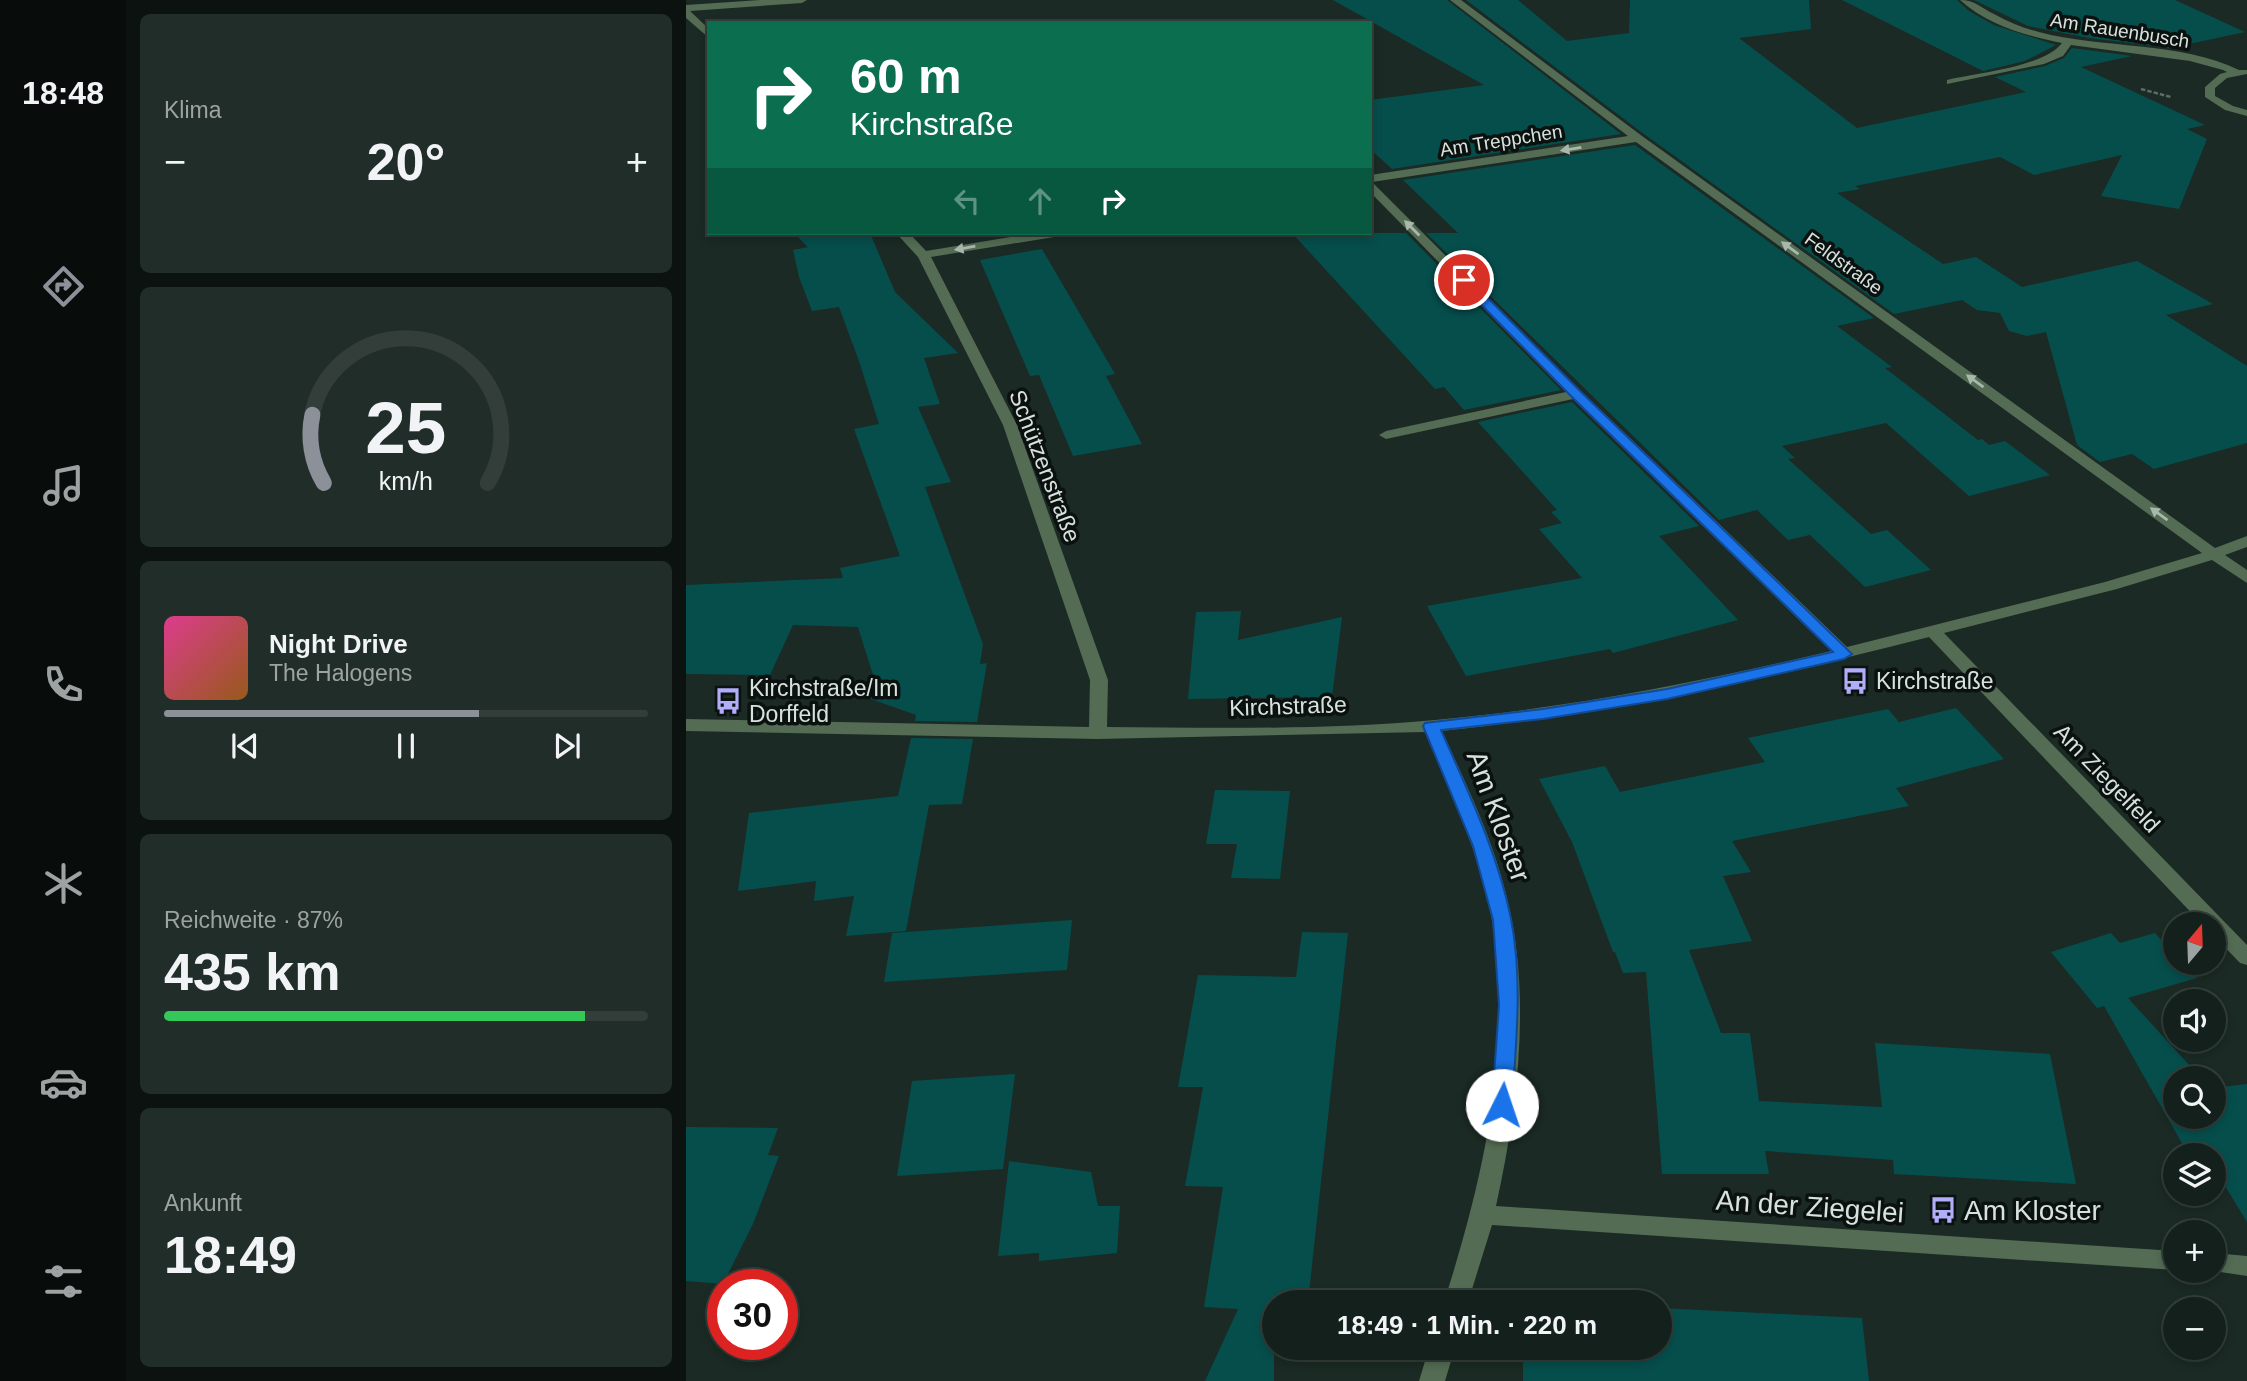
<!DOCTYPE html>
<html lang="de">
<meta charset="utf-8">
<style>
body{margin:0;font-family:Helvetica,sans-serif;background:#212d28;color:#f1f3f6;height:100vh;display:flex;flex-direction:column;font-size:26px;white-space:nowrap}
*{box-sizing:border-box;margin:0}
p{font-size:23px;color:#9da3a3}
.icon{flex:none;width:38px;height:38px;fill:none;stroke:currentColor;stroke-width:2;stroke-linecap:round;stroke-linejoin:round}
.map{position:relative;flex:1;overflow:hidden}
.sheet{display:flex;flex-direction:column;gap:14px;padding:14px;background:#0b120f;width:560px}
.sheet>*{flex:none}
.top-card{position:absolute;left:21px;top:21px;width:665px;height:214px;border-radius:0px;box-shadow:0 4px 10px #0003,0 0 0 2px #333e3a;background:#0b6e4f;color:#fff;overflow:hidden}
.needle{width:46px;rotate:19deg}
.buttons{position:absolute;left:1477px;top:912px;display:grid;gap:14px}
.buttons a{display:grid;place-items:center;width:63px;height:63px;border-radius:50%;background:#14201b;box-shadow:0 4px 10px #0003,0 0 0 2px #333e3a;font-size:35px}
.speed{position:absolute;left:21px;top:1269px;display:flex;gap:14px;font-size:35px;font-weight:700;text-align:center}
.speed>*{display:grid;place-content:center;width:91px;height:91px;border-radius:50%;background:#14201b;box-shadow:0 4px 10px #0003,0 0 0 2px #333e3a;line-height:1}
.speed .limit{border:10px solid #d22;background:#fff;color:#111}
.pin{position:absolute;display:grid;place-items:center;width:60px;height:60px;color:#fff;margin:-30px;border:4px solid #fff;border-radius:50%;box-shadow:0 2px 7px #0007}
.me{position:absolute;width:77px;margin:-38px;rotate:4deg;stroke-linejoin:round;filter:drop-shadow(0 0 5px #0008)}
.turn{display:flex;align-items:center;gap:24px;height:147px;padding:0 28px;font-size:32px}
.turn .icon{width:91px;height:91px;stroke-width:2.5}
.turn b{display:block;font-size:49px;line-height:60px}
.lanes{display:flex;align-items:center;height:66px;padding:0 28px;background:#0003;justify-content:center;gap:35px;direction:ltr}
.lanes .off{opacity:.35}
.big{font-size:52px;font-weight:700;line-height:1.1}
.sheet .card{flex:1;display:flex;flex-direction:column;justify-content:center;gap:10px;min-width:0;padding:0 24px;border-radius:10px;background:#212d28}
.sheet .dial{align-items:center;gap:0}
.dial svg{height:182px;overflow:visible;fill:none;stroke:#333e3a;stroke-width:7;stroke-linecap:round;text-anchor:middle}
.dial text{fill:#f1f3f6;stroke:none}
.song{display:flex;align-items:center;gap:21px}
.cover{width:84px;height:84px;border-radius:10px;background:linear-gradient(135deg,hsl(330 70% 55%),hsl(30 70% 35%))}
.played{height:7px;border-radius:4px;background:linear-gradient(90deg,#8c9099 65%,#333e3a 65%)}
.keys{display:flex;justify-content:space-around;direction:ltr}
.heat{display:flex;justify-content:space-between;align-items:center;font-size:38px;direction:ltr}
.charge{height:10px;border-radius:5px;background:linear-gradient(90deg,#34c759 87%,#333e3a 0)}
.trip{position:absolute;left:576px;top:1290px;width:410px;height:70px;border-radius:35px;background:#14201b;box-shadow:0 4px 10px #0003,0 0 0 2px #333e3a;font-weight:700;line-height:70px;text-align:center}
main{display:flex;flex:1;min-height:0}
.tab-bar{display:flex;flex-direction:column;width:126px;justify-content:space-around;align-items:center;background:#080d0b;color:#9da3a3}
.tab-bar .icon{width:49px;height:49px}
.tab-bar .current{color:#8c9099}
.tab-bar b{font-size:32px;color:#f1f3f6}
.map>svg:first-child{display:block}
</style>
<main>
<nav class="tab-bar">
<b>18:48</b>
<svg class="icon current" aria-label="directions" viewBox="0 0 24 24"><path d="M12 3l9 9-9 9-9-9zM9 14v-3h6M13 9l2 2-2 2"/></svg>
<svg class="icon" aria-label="music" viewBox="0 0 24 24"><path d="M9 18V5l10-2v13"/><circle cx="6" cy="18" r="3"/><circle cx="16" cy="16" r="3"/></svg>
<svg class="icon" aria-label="phone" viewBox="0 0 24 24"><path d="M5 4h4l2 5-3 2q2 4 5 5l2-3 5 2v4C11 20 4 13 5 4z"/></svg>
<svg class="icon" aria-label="climate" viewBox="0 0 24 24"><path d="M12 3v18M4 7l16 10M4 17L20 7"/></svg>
<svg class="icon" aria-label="car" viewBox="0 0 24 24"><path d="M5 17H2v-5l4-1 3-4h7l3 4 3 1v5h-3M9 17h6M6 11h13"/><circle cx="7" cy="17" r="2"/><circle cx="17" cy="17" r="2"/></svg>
<svg class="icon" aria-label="filters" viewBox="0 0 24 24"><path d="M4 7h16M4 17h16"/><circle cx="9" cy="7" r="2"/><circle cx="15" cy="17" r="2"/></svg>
</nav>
<section class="sheet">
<div class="card"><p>Klima</p>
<div class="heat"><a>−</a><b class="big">20°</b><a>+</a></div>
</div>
<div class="card dial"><svg viewBox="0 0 100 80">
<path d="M14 69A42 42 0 1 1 86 69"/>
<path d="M14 69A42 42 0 0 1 9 39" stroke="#8c9099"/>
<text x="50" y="56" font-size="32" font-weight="700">25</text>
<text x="50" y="72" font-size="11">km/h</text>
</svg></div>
<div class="card">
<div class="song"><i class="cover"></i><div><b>Night Drive</b><p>The Halogens</p></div></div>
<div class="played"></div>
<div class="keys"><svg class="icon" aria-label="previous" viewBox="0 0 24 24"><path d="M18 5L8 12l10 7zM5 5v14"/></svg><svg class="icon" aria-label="pause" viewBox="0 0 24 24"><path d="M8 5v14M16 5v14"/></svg><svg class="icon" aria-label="next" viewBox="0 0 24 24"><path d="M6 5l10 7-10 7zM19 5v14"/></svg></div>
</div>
<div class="card"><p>Reichweite · 87%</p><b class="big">435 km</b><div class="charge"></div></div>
<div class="card"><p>Ankunft</p><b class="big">18:49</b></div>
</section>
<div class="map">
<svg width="1561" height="1381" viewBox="0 0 1561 1381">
<rect width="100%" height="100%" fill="#1b2a24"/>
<path fill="#064e4c" d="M647 0H761L935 134 706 169 684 149V100L798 85Z
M780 0H832L881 41 943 33 944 0H1123L1125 29 1053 38 1171 128 1340 92 1309 77 1359 66 1378 58 1386 48 1446 56 1395 67 1519 125 1501 129 1521 139 1493 209 1415 196 1436 155 1348 175 1314 157 1169 186 1174 189 1151 193 1257 264 1290 257 1336 287 1451 261 1527 304 1480 315 1561 366V443L1468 469 1446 454 1414 462 1391 445 1360 332 1341 336 1323 331 1314 313 1291 310 1276 300 1208 314 958 134Z
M1156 0H1271L1283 11 1308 25 1370 45 1339 61 1297 71Z
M1288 0H1489L1559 32 1484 48 1403 38 1342 26Z
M949 145 1188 318 1151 326 1206 367 1199 368 1292 440 1296 439 1303 445 1319 441 1364 475 1283 496 1200 423 1096 446 1109 458 1102 459 1185 534 1201 530 1245 570 1179 587 1124 535 1102 540 1071 510 1033 520 740 233H772L717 180Z
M108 233H184L209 292 272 353 238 358 254 404 232 407 265 482 239 487 297 644 294 664 301 663 291 722 229 721 230 715 182 698 187 675 172 627 107 625 84 675 0 674V585L157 578 154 568 214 556 168 429 193 424 173 361 153 307 126 311 113 277 107 250 122 247Z
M606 233H720L875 390 778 410 758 387 749 389Z
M356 249 429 374 420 376 456 444 387 456 353 375 344 376 294 260Z
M886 402 1013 526 973 536 1052 620 927 653 924 649 780 676 741 606 896 578 853 529 876 523 865 512 871 510 792 422Z
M555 611 552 640 656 617 646 697 502 699 510 612Z
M1270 708 1318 759 1210 788 1223 806 1046 841 1065 872 1037 876 1066 941 1003 950 1035 1033H1064L1073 1101 1196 1107 1189 1043 1364 1054 1390 1184 1208 1174 1207 1160 1079 1151 1083 1174H976L960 972 937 973 929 952H927L886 842 853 779 919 766 934 792 1079 762 1062 738 1202 709 1213 722Z
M225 738 287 739 276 804 243 805 220 931 160 936 168 896 128 901 130 881 52 891 63 813 212 796Z
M529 790 604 791 594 879 545 878 551 844H520Z
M386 920 381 970 198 982 206 933Z
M616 932 662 933 622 1302H588V1381H519L552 1309 518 1307 537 1187 499 1186 517 1087H492L512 975 610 977Z
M1425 933 1434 943 1469 933 1489 955V962H1497L1511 978 1442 998 1515 1078H1489V1116H1528V1088L1561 1084V1222L1528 1168V1155H1520L1512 1143 1497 1145 1418 1006 1411 1008 1365 952Z
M329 1074 317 1169 211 1176 226 1081Z
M0 1127 92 1128 82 1155 93 1156 67 1224 37 1284 0 1281Z
M323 1161 405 1172 412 1206H434L431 1253 353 1261V1253L312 1256Z
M837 1294 959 1297V1302H837Z
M973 1308 1176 1318 1183 1381H837V1348H973Z"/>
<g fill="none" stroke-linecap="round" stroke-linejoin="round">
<path stroke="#5e6c66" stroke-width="2.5" stroke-dasharray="4.5 2" stroke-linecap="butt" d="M1455 89 1485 97"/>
<path fill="#536c53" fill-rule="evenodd" d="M74 0H121L116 3 4 11 23 29V38L0 18V5Z
M764 0H775L956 136 1529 548 1561 536V547L1539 555 1561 570V583L1526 560 1431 589 1258 633 1561 945V965L1554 963 1528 936V924H1516L1243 637C1083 678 921 713 756 731 780 784 806 837 820 894 846 995 832 1106 810 1206L1489 1251 1490 1270 806 1225 782 1302H758C799 1174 832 1030 801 896 787 839 762 786 739 732L412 739 0 731V719L403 727 404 680 317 425 232 257 210 233H223L240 251 348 233H374L368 237 245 257 331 425 422 680 421 727C529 728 642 730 749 720 883 708 1015 682 1145 651L887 399 700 439 693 435 700 431 880 392 684 192V175L942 136ZM950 142 1516 553 1419 582 1161 647 895 391 686 182Z
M1274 0C1289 0 1295 8 1308 14 1322 22 1337 28 1353 32 1416 49 1494 41 1553 70H1561V74L1541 78 1529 88V96L1547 106 1561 110V116L1539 110 1519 97V87L1534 74 1541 72 1537 70 1504 61 1385 45 1377 56 1358 64 1261 84V80C1291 73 1358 67 1376 43 1341 36 1301 25 1274 0Z
M1528 1253 1561 1256V1276L1521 1270H1528Z
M743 1348H769L759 1381H733Z"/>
</g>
<defs><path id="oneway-solid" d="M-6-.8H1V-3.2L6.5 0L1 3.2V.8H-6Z" transform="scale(1.75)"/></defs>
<g fill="#a9b8ad">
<use href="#oneway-solid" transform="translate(885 149) rotate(171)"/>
<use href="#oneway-solid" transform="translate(726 228) rotate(-135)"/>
<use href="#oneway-solid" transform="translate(279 248) rotate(170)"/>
<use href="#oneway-solid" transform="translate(1104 248) rotate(-144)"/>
<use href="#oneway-solid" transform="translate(1289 381) rotate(-144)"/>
<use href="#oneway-solid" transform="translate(1473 514) rotate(-144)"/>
</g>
<path fill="#1a73e8" stroke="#114b97" stroke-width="2" d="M774 278H782L895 392 1166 654 1158 659 981 699 857 719 755 730C782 792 812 853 825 919 837 980 830 1044 826 1105L823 1111 816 1113 809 1111 806 1105 813 1005 807 920 787 846 737 726 739 723 857 709 981 689 1147 652 886 397 774 283Z"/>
<defs>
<symbol id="bus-bare" viewBox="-9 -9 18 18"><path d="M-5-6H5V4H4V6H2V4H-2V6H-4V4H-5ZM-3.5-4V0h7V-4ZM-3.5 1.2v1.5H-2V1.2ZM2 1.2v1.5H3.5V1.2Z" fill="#b1adfa" stroke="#0a110e" stroke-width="2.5" paint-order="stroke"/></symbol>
</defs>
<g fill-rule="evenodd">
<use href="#bus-bare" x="1150" y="662" width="38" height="38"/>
<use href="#bus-bare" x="23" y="682" width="38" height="38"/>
<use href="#bus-bare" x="1238" y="1191" width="38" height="38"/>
</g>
<g text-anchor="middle" stroke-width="7" stroke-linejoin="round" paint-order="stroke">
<g font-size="19" fill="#d7e1dd" stroke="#0a110e">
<text transform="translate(1434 30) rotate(9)" y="7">Am Rauenbusch</text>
<text transform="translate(815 140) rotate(-9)" y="7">Am Treppchen</text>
<text transform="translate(1158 263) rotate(36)" y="7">Feldstraße</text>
</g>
<g font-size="23" fill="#d7e1dd" stroke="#0a110e">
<text transform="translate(359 466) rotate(69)" y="8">Schützenstraße</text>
<text transform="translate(602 706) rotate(-2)" y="8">Kirchstraße</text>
<text transform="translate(1421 778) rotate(46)" y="8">Am Ziegelfeld</text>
</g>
<g font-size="23" fill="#d7e1dd" stroke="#0a110e" text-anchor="start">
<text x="1190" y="689">Kirchstraße</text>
<text x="63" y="696">Kirchstraße/Im<tspan x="63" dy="26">Dorffeld</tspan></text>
</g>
<g font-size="28" fill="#d7e1dd" stroke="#0a110e">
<text transform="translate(813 816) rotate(70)" y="10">Am Kloster</text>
<text transform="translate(1124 1206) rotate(4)" y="10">An der Ziegelei</text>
</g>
<g font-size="28" fill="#d7e1dd" stroke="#0a110e" text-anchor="start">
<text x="1278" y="1220">Am Kloster</text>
</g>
</g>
</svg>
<div class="buttons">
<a><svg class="needle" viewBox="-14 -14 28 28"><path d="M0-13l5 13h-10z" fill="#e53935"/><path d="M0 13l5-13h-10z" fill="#9da3a3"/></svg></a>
<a><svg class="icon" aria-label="sound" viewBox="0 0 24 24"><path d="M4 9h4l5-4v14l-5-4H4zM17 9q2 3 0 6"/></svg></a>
<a><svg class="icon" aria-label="search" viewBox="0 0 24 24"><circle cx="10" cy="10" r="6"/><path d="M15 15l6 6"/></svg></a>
<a><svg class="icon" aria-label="layers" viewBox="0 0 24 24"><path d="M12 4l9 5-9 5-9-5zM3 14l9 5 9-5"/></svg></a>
<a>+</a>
<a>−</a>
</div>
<div class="speed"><div class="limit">30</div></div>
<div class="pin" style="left:778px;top:280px;background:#d93025"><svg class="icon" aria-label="arrive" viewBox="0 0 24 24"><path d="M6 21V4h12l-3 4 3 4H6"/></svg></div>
<svg class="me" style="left:816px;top:1105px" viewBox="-20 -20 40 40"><circle r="19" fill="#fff"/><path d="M0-13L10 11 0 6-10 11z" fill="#1a73e8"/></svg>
<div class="trip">18:49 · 1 Min. · 220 m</div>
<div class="top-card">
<div class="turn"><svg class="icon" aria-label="right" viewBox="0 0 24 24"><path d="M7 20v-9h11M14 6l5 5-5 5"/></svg><div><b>60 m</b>Kirchstraße</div></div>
<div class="lanes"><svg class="icon off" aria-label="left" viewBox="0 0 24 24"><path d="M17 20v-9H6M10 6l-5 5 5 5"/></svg><svg class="icon off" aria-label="ahead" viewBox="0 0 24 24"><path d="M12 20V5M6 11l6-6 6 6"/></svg><svg class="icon" aria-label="right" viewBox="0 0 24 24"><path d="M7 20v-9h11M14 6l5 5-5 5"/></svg></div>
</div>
</div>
</main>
